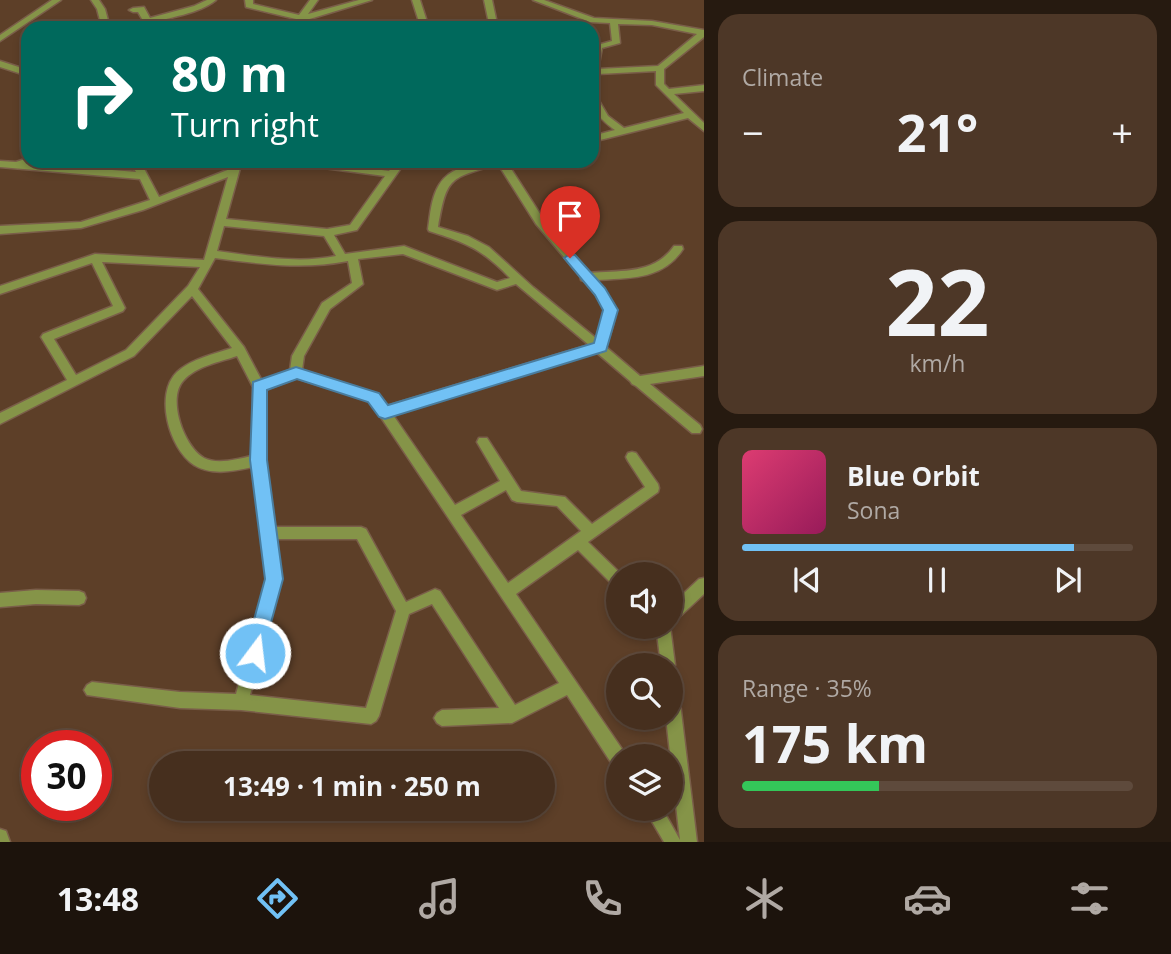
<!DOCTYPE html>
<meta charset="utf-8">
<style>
body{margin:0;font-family:"Open Sans",sans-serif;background:#4d3727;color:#f1f3f6;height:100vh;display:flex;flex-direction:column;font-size:26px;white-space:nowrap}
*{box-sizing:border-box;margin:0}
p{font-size:23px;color:#b0a9a4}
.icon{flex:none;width:38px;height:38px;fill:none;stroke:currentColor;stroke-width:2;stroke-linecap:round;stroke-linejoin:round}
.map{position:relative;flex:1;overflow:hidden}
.details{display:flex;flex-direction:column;gap:14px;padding:14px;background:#261a10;width:467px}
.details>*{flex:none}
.banner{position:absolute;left:21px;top:21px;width:578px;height:147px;border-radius:21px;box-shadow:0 4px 10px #0003,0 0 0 2px #5e4a3c;background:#00695c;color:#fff;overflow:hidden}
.buttons{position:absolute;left:606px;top:562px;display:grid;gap:14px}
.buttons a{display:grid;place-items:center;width:77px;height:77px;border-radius:50%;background:#462f1e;box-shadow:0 4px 10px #0003,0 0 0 2px #5e4a3c;font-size:35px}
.speed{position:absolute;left:21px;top:730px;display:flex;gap:14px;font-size:35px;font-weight:700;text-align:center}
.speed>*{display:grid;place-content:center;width:91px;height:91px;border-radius:50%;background:#462f1e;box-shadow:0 4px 10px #0003,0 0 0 2px #5e4a3c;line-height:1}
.speed .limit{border:10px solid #d22;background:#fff;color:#111}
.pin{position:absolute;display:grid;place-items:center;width:60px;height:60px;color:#fff;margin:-72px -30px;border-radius:50% 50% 50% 0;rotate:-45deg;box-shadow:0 0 7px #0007}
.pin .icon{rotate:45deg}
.me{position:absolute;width:77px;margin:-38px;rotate:15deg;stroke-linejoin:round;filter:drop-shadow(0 0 5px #0008)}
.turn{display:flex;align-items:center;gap:24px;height:147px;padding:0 35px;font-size:32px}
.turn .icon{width:91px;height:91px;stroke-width:2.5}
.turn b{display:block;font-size:49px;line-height:60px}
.big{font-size:52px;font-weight:700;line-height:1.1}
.details .card{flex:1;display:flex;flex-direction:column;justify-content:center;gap:10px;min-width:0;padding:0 24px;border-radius:21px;background:#4d3727}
.details .dial{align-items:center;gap:0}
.dial b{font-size:91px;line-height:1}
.song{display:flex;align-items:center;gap:21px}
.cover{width:84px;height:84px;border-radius:10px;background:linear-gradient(135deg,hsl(340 70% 55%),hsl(330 70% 35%))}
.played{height:7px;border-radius:4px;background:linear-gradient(90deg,#71c1f5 85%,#5e4a3c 85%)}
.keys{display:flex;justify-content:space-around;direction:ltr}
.heat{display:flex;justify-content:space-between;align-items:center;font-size:38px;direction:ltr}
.charge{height:10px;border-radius:5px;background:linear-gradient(90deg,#34c759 35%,#5e4a3c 0)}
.trip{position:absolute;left:149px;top:751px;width:406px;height:70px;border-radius:35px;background:#462f1e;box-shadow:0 4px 10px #0003,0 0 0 2px #5e4a3c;font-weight:700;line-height:70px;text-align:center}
.tabs{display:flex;height:112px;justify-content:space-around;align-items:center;background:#1c130c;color:#b0a9a4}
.tabs .icon{width:49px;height:49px}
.tabs .active{color:#71c1f5}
.tabs b{font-size:32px;color:#f1f3f6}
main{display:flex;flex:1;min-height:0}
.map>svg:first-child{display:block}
</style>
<main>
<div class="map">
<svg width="704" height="842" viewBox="0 0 704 842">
<rect width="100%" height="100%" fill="#5d3f28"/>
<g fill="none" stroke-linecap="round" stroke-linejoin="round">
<defs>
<path id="minor" d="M52 0H61L0 41V35Z
M91 0H99L105 9 110 28H102L97 9Z
M207 0H216C199 14 169 17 148 24H145L138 12H133L129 10 133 8 144 7 150 18 194 6Z
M245 0H253V4L299 15 310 0H318L308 14 359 0H372L303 21 298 28H290L296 19 246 7Z
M412 0H420L429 28H421Z
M484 0H492L498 28H490Z
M533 0H544L594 18 652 21 704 30V37L664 69V84L669 89 704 85V91L674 94 704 123V131L688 118 592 142V136L615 130C601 120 592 111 592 93L595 94 608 116 624 128 684 113 656 85V71L598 74 596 82 592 84 594 46 612 41 610 23 590 22ZM618 24 652 25 697 34 658 66 598 69 602 48 620 43Z
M0 61 28 70V76L0 67Z
M25 159 28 160 29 163 136 172 130 161H140L159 197 230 169 232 161H242L226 219 327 229 350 225 385 176 293 164 288 161H316L389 171 396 161H406L357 230 334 235 345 254 404 246 497 282 510 278C482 249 467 243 429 231L428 229C430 215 431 198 439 185 451 164 484 161 506 161L544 220 590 273C621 270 654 275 674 246H682L683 249C663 280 630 278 596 280 621 309 617 312 606 347L640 376 704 366V376L650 384 700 425 702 429 700 433H692L636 386 632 384 630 381 596 352 393 415 455 505 500 481 477 442 479 438H487L521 491 565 497 592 524 645 487 628 461 626 457 628 453 632 452 636 453 658 484 659 488 658 492 588 542 621 574H618V586L613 585 578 550 516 594 624 752 625 756H618V766L612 764 567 695 512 723 442 726 437 723 434 718 437 713 442 710 499 708 432 604 409 614 379 716 376 721 371 724 241 710 180 708 87 695 84 690 87 685 92 682 180 692 236 694 267 579 253 467C233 471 212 476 194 465 169 449 154 394 177 372 191 359 214 354 232 348L192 296 134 356 0 424V413L67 380 41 337 43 334 113 306 92 263 0 294V286L95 254 204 260 228 177 143 210 81 228 0 234V226L81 222 150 200 140 179 0 167V161L16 162ZM498 164 536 224 580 276 581 280 584 281 602 302 605 310 597 339 533 287 489 247 468 236 438 227C447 175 450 179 498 164ZM224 226 324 236 336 256C297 264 255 256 217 251ZM403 254 497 290 516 284 589 345 387 406 378 394 302 370 304 356 330 309 363 284 358 259ZM215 258C260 264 303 270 348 261L352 283 322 303 292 356 290 370 262 381 244 347 198 289ZM102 262 200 267 188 286 126 350 76 375 54 339 123 311 125 308ZM237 356 253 387 252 456C237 459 218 465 204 458 184 447 167 399 183 381 196 366 220 362 237 356ZM296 378 370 401 559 683 515 705 440 591 435 589 406 602 366 529 361 527H274L264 460 265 390ZM506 490 512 500 517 502 557 506 581 531 508 583 461 515ZM275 539H357L396 611 366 708 250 695 281 579Z
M704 578V594L675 621 670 623V606L699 579Z
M36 590 79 591 84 593 86 598 84 603 79 605 36 604 0 607V593Z
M656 626H670L675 665 673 670 670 671V665H661Z
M670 680 675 682 678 687 697 842H664L644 808H662L680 840 666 718H670Z
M0 829 6 831 10 842H0Z"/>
</defs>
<use href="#minor" stroke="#7a5e49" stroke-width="3"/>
<use href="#minor" fill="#859448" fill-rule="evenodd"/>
</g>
<path fill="#71c1f5" stroke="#497d9f" stroke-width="2" d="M570 254 575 255 605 288 618 310 606 351 385 419 379 417 368 402 297 379 267 390V460L283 579 261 659 255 662 248 659 245 653 265 579 250 460 253 382 296 367 379 393 388 405 594 343 603 310 595 295 564 258Z"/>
</svg>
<div class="buttons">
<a><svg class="icon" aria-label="sound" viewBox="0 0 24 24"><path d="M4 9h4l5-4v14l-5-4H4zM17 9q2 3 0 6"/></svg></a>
<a><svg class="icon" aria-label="search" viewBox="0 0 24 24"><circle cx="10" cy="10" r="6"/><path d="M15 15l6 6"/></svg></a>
<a><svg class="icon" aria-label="layers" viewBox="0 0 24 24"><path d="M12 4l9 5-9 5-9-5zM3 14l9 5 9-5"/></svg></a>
</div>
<div class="speed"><div class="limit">30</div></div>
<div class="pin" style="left:570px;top:258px;background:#d93025"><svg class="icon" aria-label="arrive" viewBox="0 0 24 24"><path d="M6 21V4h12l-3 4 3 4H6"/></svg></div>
<svg class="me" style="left:255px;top:653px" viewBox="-20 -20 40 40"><circle r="17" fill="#71c1f5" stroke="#fff" stroke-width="3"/><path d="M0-11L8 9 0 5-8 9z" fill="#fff"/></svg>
<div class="trip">13:49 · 1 min · 250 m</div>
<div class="banner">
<div class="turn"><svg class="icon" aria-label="right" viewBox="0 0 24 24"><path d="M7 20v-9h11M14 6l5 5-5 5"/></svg><div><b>80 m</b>Turn right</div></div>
</div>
</div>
<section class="details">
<div class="card"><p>Climate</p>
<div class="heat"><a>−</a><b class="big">21°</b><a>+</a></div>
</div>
<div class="card dial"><b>22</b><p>km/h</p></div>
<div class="card">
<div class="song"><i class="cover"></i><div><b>Blue Orbit</b><p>Sona</p></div></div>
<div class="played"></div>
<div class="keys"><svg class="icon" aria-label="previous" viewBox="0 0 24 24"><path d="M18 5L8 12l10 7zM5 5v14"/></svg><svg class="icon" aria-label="pause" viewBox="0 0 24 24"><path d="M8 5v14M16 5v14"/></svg><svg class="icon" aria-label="next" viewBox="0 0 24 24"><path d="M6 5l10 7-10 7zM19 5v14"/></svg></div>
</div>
<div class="card"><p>Range · 35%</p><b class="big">175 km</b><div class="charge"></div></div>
</section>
</main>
<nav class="tabs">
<b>13:48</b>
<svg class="icon active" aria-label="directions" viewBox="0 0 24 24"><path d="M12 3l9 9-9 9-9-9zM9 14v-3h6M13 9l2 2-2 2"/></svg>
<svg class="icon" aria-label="music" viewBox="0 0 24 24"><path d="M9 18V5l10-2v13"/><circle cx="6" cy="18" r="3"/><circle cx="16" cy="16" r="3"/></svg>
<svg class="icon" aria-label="phone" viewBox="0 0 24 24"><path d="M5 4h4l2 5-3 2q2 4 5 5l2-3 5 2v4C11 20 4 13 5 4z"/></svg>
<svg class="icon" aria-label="climate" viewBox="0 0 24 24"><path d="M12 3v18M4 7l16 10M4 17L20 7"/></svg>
<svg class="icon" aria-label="car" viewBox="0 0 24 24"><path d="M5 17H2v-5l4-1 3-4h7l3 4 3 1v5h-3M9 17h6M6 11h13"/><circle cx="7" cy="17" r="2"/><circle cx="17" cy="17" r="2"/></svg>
<svg class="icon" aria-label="filters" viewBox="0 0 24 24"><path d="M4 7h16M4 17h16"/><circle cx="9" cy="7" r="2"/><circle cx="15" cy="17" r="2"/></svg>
</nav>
